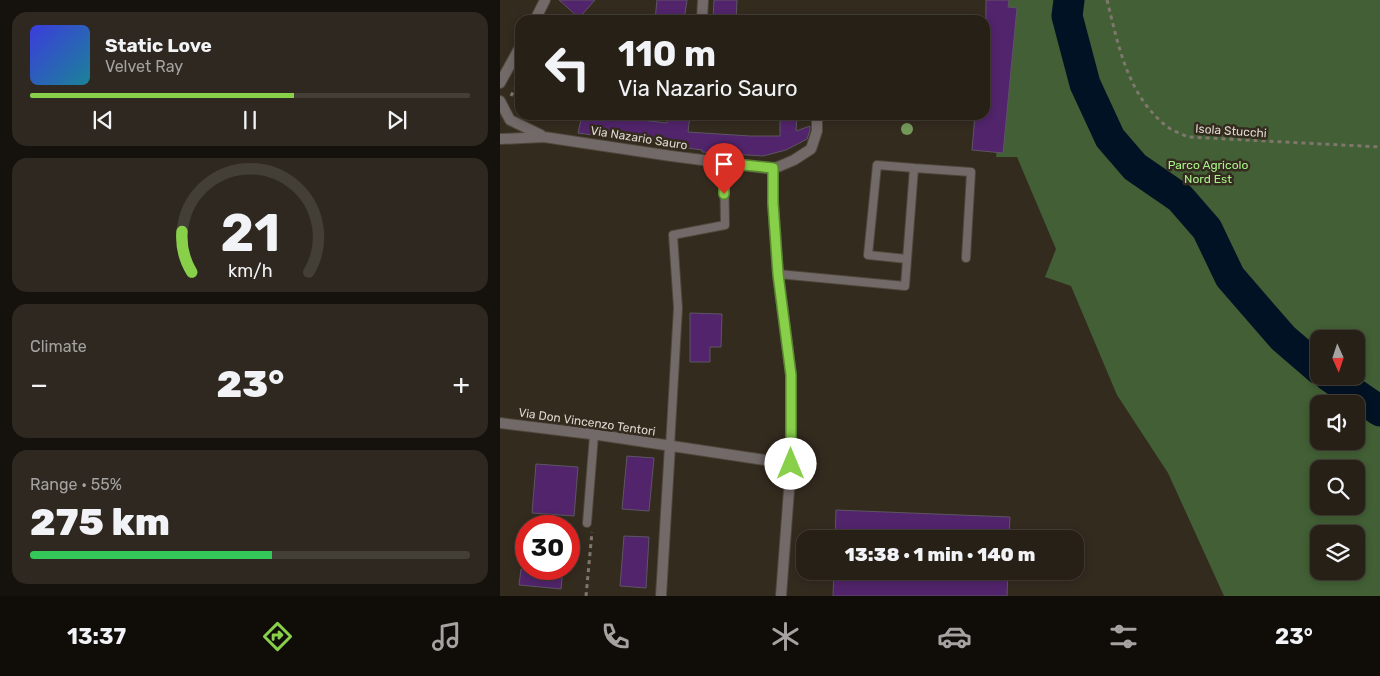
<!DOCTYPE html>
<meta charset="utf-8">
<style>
body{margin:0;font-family:Rubik,sans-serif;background:#2f2820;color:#f1f3f6;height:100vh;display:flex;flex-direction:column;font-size:19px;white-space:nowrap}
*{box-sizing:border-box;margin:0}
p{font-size:16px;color:#a4a3a1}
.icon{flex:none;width:28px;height:28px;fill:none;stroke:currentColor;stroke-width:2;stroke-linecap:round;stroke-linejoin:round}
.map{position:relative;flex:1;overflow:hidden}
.side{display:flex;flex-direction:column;gap:12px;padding:12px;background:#15120d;width:500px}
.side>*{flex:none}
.banner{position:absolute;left:15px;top:15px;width:475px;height:105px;border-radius:15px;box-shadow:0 2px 8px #0003,0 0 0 1px #433e36;background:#272017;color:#f1f3f6;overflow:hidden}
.needle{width:32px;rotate:177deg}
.controls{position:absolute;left:810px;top:330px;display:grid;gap:10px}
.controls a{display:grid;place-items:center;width:55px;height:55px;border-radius:10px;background:#272017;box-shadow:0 2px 8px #0003,0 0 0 1px #433e36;font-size:25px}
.speed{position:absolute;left:15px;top:515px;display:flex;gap:10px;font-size:25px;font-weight:700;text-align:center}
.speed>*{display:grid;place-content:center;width:65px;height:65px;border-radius:50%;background:#272017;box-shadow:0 2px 8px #0003,0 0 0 1px #433e36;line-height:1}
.speed .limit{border:8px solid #d22;background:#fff;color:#111}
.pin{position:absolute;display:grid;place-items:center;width:42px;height:42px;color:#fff;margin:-51px -21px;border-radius:50% 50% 50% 0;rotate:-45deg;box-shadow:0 0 5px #0007}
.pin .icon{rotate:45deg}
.me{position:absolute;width:55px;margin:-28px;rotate:0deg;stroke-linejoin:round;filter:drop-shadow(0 0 4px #0008)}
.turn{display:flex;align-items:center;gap:18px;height:105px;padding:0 20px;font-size:22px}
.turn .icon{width:65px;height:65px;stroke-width:2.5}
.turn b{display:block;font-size:35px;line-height:42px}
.big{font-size:38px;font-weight:800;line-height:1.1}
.side .tile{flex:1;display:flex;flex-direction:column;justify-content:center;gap:8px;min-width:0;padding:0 18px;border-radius:15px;background:#2f2820}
.side .dial{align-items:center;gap:0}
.dial svg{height:130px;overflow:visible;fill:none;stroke:#433e36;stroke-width:7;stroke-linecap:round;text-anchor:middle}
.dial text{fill:#f1f3f6;stroke:none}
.song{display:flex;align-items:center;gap:15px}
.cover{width:60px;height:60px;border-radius:8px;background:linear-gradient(135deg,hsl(240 70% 55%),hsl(190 70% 35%))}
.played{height:5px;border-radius:2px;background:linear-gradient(90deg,#88cf4a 60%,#433e36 60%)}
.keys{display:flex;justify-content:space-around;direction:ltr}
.heat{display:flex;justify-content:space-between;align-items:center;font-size:28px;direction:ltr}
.charge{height:8px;border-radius:4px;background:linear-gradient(90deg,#34c759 55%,#433e36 0)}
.trip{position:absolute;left:296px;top:530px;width:288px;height:50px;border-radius:15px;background:#272017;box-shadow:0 2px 8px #0003,0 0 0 1px #433e36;font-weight:800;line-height:50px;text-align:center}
.tabs{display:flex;height:80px;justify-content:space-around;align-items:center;background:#100d09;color:#a4a3a1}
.tabs .icon{width:35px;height:35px}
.tabs .active{color:#88cf4a}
.tabs b{font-size:22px;color:#f1f3f6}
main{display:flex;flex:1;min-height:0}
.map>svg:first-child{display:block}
</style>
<main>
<section class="side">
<div class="tile">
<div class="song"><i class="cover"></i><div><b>Static Love</b><p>Velvet Ray</p></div></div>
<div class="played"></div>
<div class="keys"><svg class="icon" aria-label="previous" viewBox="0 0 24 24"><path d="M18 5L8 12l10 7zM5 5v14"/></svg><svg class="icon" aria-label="pause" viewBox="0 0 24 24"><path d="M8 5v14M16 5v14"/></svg><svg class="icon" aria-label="next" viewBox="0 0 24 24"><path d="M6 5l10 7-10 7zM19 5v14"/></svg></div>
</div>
<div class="tile dial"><svg viewBox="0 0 100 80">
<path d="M14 69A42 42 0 1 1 86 69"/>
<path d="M14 69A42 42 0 0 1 8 44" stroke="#88cf4a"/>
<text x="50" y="56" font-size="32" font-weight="700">21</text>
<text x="50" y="72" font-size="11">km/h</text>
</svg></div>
<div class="tile"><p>Climate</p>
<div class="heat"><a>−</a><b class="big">23°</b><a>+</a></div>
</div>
<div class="tile"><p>Range · 55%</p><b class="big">275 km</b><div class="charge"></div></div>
</section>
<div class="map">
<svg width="880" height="596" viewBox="0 0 880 596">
<rect width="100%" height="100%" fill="#342b1f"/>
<path fill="#425f35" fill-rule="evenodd" d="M508 0H880V596H724L668 473 617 395 571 286 545 277 556 249 517 157H496L512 16 507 14ZM819 339H856V376H819ZM819 404H856V441H819ZM819 469H856V506H819ZM819 534H856V571H819Z"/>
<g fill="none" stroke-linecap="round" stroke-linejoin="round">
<path stroke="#001224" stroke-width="31" d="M569 0 567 16 585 84 610 138 635 167 680 198 707 229 730 277 783 338 819 369
M829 376 880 411"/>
</g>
<path fill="#51246b" stroke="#5d5563" d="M59 0H95L79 18Z
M157 0H187L184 20H155Z
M214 0H237L236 20H213Z
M486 0H509L508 7 517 8 503 153 472 150 475 115H485Z
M82 115H141V120L167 123 168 115H190L188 132 250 136H280V115H297L296 131 310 126V130L307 139 286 150 263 156 202 152V150L78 133Z
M190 313 222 314 221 347H210V362H190Z
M127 456 154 458 149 511 122 509Z
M36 464 78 467 74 516 32 513Z
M336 510 510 517 509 539H335Z
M124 536 149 537 146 588 120 586Z
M21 569H63L61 589 19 585Z
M334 571H508L507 596H333Z"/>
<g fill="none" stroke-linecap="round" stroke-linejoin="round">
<defs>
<path id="service" d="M414 168 471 172 466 258
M278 274 405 286 414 168 377 165 368 255 407 259
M170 446 178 308 173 235 225 225 224 163
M87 523 94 435"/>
<path id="minor" d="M35 20 45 0
M202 20 203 0
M0 83 20 47
M0 101 10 120 41 135
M0 139 44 137 171 156 273 169 294 160 311 149 317 131V115
M273 169V203L278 274 291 375V464L281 596
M0 423 99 435 291 464
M161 596 170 446"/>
</defs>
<use href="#service" stroke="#4f473b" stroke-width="10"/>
<use href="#minor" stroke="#4f473b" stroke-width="12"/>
<path stroke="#7f776d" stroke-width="3" stroke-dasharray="4 4" stroke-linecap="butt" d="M607 0C618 44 627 93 664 124 670 130 680 133 688 137L880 147
M11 96 20 79
M86 596 92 532"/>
<use href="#service" stroke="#726a68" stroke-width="8"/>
<use href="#minor" stroke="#726a68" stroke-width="10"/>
</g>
<circle fill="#74985a" cx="407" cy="129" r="6"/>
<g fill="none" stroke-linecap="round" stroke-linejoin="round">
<defs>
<path id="route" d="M224 194V163L273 168V203L278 274 291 375V464"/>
</defs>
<use href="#route" stroke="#588730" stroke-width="12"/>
<use href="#route" stroke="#88cf4a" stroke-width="9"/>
</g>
<g text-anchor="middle" stroke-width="5" stroke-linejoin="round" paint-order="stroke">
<g font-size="12" fill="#ded8d1" stroke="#342b1f">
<text transform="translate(731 131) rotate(4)" y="4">Isola Stucchi</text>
<text transform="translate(139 138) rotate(9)" y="4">Via Nazario Sauro</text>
<text transform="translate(87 422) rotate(8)" y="4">Via Don Vincenzo Tentori</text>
</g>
<g font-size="12" fill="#a9f18a" stroke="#342b1f">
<text x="708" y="169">Parco Agricolo<tspan x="708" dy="14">Nord Est</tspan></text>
</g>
</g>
</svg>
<div class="controls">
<a><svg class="needle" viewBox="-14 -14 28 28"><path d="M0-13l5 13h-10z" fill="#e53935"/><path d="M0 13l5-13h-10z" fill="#a4a3a1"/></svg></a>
<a><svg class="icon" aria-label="sound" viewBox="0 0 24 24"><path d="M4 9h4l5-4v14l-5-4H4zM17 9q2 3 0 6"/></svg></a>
<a><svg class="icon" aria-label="search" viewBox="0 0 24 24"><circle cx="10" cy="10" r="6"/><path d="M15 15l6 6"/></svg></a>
<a><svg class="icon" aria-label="layers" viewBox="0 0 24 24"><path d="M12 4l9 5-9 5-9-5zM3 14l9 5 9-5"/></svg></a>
</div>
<div class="speed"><div class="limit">30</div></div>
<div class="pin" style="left:224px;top:194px;background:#d93025"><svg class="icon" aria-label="arrive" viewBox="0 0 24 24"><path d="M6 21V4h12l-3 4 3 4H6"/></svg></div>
<svg class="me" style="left:291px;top:464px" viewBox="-20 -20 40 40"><circle r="19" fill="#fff"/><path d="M0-13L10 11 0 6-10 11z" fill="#88cf4a"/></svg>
<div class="trip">13:38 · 1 min · 140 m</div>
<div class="banner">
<div class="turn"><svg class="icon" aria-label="left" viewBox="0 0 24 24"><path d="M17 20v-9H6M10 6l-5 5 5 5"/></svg><div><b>110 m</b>Via Nazario Sauro</div></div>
</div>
</div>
</main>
<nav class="tabs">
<b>13:37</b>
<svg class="icon active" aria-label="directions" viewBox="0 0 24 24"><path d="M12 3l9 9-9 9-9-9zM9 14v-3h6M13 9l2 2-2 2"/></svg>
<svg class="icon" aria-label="music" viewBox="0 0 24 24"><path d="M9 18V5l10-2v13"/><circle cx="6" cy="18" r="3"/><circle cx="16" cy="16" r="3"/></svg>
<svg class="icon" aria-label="phone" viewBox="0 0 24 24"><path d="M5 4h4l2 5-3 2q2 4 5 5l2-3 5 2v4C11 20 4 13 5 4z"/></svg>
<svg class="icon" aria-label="climate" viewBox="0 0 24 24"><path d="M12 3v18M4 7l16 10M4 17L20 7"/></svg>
<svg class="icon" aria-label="car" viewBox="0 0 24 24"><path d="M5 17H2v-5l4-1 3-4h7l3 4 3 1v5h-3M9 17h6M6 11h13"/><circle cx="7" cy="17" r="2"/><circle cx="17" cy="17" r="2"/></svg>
<svg class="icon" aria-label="filters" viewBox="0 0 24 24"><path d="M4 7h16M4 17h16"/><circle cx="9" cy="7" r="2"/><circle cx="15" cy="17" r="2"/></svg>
<b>23°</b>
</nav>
